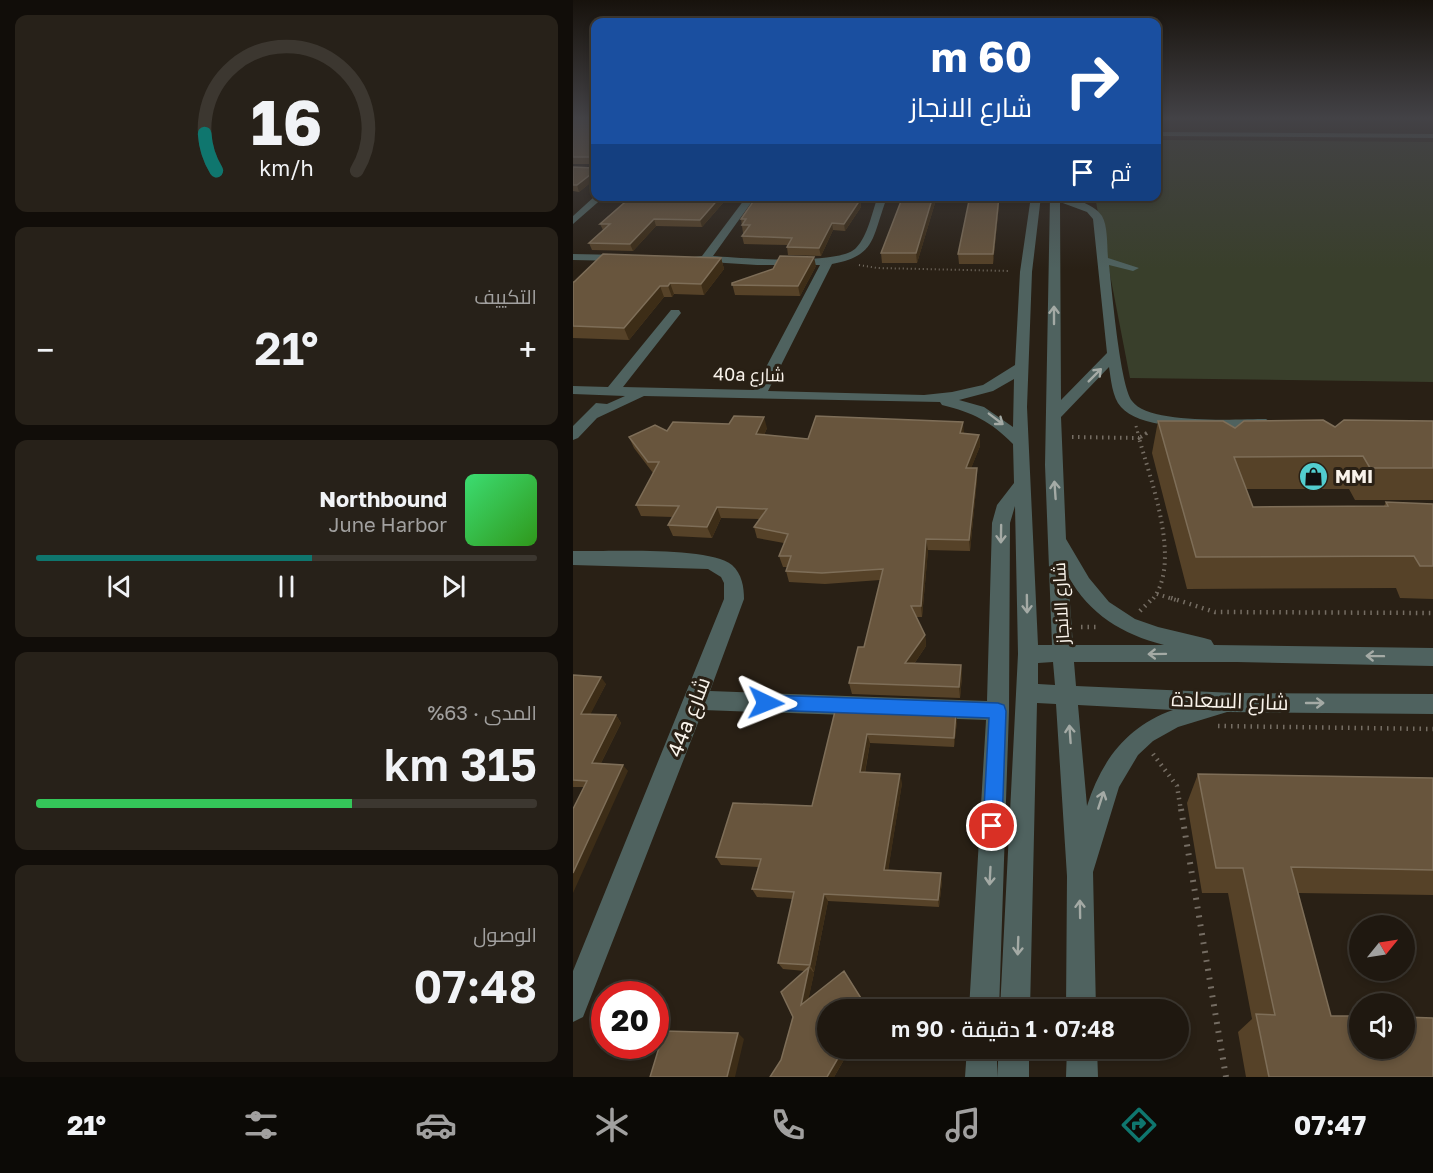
<!DOCTYPE html>
<html lang="ar">
<meta charset="utf-8">
<style>
body{margin:0;font-family:"Golos Text",Cairo,sans-serif;background:#272119;color:#f1f3f6;direction:rtl;height:100vh;display:flex;flex-direction:column;font-size:22px;white-space:nowrap}
*{box-sizing:border-box;margin:0}
p{font-size:20px;color:#a1a09f}
.icon{flex:none;width:33px;height:33px;fill:none;stroke:currentColor;stroke-width:2;stroke-linecap:round;stroke-linejoin:round}
.map{position:relative;flex:1;overflow:hidden;direction:ltr}
.panel{display:flex;flex-direction:column;gap:15px;padding:15px;background:#110d09;width:573px}
.panel>*{flex:none}
.banner{position:absolute;left:18px;top:18px;width:570px;height:183px;border-radius:12px;box-shadow:0 3px 9px #0003,0 0 0 2px #3c3730;direction:rtl;background:#1a4fa0;color:#fff;overflow:hidden}
.needle{width:39px;rotate:60deg}
.fabs{position:absolute;left:776px;top:915px;display:grid;gap:12px}
.fabs a{display:grid;place-items:center;width:66px;height:66px;border-radius:50%;background:#1f1810;box-shadow:0 3px 9px #0003,0 0 0 2px #3c3730;font-size:30px}
.speed{position:absolute;left:18px;top:981px;display:flex;gap:12px;font-size:30px;font-weight:700;text-align:center}
.speed>*{display:grid;place-content:center;width:78px;height:78px;border-radius:50%;background:#1f1810;box-shadow:0 3px 9px #0003,0 0 0 2px #3c3730;line-height:1}
.speed .limit{border:9px solid #d22;background:#fff;color:#111}
.pin{position:absolute;display:grid;place-items:center;width:51px;height:51px;color:#fff;margin:-26px;border:3px solid #fff;border-radius:50%;box-shadow:0 2px 6px #0007}
.me{position:absolute;width:66px;margin:-33px;rotate:92deg;stroke-linejoin:round;filter:drop-shadow(0 0 4px #0008)}
.turn{display:flex;align-items:center;gap:21px;height:126px;padding:0 30px;font-size:27px}
.turn .icon{width:78px;height:78px;stroke-width:2.5}
.turn b{display:block;font-size:42px;line-height:51px}
.then{display:flex;align-items:center;height:57px;padding:0 30px;background:#0003;gap:12px;font-size:22px}
.big{font-size:45px;font-weight:600;line-height:1.1}
.panel .card{flex:1;display:flex;flex-direction:column;justify-content:center;gap:9px;min-width:0;padding:0 21px;border-radius:12px;background:#272119}
.panel .dial{align-items:center;gap:0}
.dial svg{height:156px;overflow:visible;fill:none;stroke:#3c3730;stroke-width:7;stroke-linecap:round;text-anchor:middle}
.dial text{fill:#f1f3f6;stroke:none}
.song{display:flex;align-items:center;gap:18px}
.cover{width:72px;height:72px;border-radius:9px;background:linear-gradient(135deg,hsl(140 70% 55%),hsl(110 70% 35%))}
.played{height:6px;border-radius:3px;background:linear-gradient(90deg,#0f766e 55%,#3c3730 55%)}
.keys{display:flex;justify-content:space-around;direction:ltr}
.heat{display:flex;justify-content:space-between;align-items:center;font-size:33px;direction:ltr}
.charge{height:9px;border-radius:4px;background:linear-gradient(90deg,#34c759 63%,#3c3730 0)}
.trip{position:absolute;left:244px;top:999px;width:372px;height:60px;border-radius:30px;background:#1f1810;box-shadow:0 3px 9px #0003,0 0 0 2px #3c3730;font-weight:600;line-height:60px;text-align:center;direction:rtl}
.menu{display:flex;height:96px;justify-content:space-around;align-items:center;background:#0c0a06;color:#a1a09f}
.menu .icon{width:42px;height:42px}
.menu .current{color:#0f766e}
.menu b{font-size:27px;color:#f1f3f6}
main{display:flex;flex:1;min-height:0}
.map>svg:first-child{display:block}
</style>
<main>
<div class="map">
<svg width="860" height="1077" viewBox="0 0 860 1077">
<rect width="100%" height="100%" fill="#292015"/>
<path fill="#393f2b" d="M584 140 860 142V382L557 378 522 197 584 196Z"/>
<g fill="none" stroke-linecap="round" stroke-linejoin="round">
<path stroke="#756d63" stroke-width="2" stroke-dasharray="1 3" stroke-linecap="butt" d="M286 265 304 268 437 271"/>
<path stroke="#756d63" stroke-width="3" stroke-dasharray="1.5 4" stroke-linecap="butt" d="M563 426 565 434
M572 434 576 431"/>
<path stroke="#756d63" stroke-width="4" stroke-dasharray="1.5 4.5" stroke-linecap="butt" d="M574 433 566 438C577 479 610 563 579 600
M499 437 566 438 565 433
M584 594 603 600"/>
<path stroke="#756d63" stroke-width="4.5" stroke-dasharray="1.5 5" stroke-linecap="butt" d="M598 598 642 612 860 613
M567 611 580 598
M508 627H525
M645 726 860 729
M580 754 604 786 608 811"/>
<path stroke="#756d63" stroke-width="6" stroke-dasharray="2 7" stroke-linecap="butt" d="M608 809 653 1077"/>
<path fill="#4f625f" fill-rule="evenodd" d="M584 132 860 134V138L584 136Z
M22 196H32L0 224V216Z
M174 196H183L140 256C166 258 266 266 283 248 295 236 299 212 305 196H468L459 272 454 407 465 645H479L472 465 477 196C493 196 520 202 529 216 535 226 534 247 535 258L566 268 560 271 536 265C539 290 547 385 559 401 576 425 665 419 693 419L701 424 693 429C659 428 571 434 548 407 539 397 538 379 536 367L488 417 493 539 516 578 536 602 562 619 585 627 631 638 638 640 641 645 860 648V666L664 662H501L503 686 662 693 860 694V714L654 712 605 727 580 741 565 755 546 787 520 872 523 1010H493L494 876 483 704 464 703 457 1010H427L445 654 442 506 437 523 436 711 426 1010H396L413 720 130 710 10 1017 0 1022V971L151 599V583L148 577 135 569 0 565V551C33 552 136 546 159 565 169 574 171 587 171 599L137 691 414 701 419 523 424 505 441 483 440 444C417 421 401 413 369 405L367 402 71 396 24 418 5 438 0 440V426L23 403 34 404 52 396 0 394V386L35 387 98 310H106L108 313 50 387 181 390 247 265H184L121 261V257L129 256ZM313 200 457 203 447 272 442 365 410 385 379 392 351 395 195 391 259 264C303 256 299 238 313 200ZM487 202 514 212 520 219 534 353 488 400ZM441 379 440 427 411 407 386 400 420 391ZM495 576C517 615 549 634 591 645H500ZM480 662 482 685 465 684V663ZM505 705 600 710C554 726 528 761 514 806Z
M0 254 49 255 55 258 49 261 0 260Z
M394 1048H424V1077H392Z
M426 1048H456V1077H424Z
M494 1048H524L525 1077H493Z"/>
</g>
<path fill="#564228" d="M0 118H22V179L6 192 0 191V167L20 168 21 164H0Z
M156 196 129 227 83 226 60 251 19 250 16 243 30 230 27 224Z
M330 196H361L362 203 344 263H309L308 253Z
M274 200H287L288 207 272 231 260 230 248 256 215 255 214 247 215 245 171 244 169 236 172 233H170L168 219Z
M426 205 420 264H386L385 254Z
M148 258 151 269 131 295 101 294 99 297H91L56 340 0 338V282Z
M243 266 227 296 162 295 159 283Z
M585 421 662 428 762 427 860 421V500H782L776 489H673L680 507 811 506 813 502 860 504V599L827 598 823 588 614 589 579 453Z
M194 428 191 435 235 439 391 433 406 435 407 446 398 468H404V479L397 551 355 550 349 617H343L352 635 353 646 341 664 388 665 389 676 387 698 279 694 276 683 291 647 307 580 252 584 216 582 213 571 214 567H210L206 556 211 543 184 538 181 527 186 519 148 518 139 538 100 536 95 525 99 517 68 516 63 505 80 473 61 448 56 437 94 431Z
M0 675 33 684 17 714 43 715 48 723 28 763 55 771 11 787H0Z
M263 707 384 721 381 747 297 743 292 773 329 783 315 870 369 881 366 907 255 901 241 972H239L241 973 235 1000 294 1009 255 1010 272 1058 261 1077H197L208 1060 232 971 210 969 205 963 220 899 184 897 179 889 185 867 148 865 143 857 239 806Z
M625 774 860 778V895L725 893 758 1016 860 1077H673L665 1032 679 1019 655 893H629L614 803Z"/>
<path fill="#3d2d17" d="M22 171V179L6 192 4 185Z
M148 196H156L129 227 127 220Z
M271 196H276L270 207 269 200Z
M360 196H361L362 203 344 263 343 253Z
M426 196V205L420 264V254Z
M287 200 288 207 272 231 271 224Z
M81 219 83 226 60 251 57 244Z
M259 223 260 230 248 256 246 248Z
M241 257 243 266 227 296 225 286Z
M148 258 151 269 131 295 128 284Z
M97 283 101 294 99 297 95 286Z
M87 286 91 297 56 340 51 328Z
M191 417 194 428 186 445 183 434Z
M390 422 391 433H387Z
M406 435 407 446 394 479 393 468Z
M404 468V479L397 551 396 540Z
M144 507 148 518 139 538 134 527Z
M353 539 355 550 349 617 348 606Z
M352 635 353 646 334 674 332 663Z
M388 665 389 676 387 698 386 687Z
M28 677 33 684 14 721 8 714Z
M383 712 384 721 381 747V738Z
M43 715 48 723 25 769 19 763Z
M294 734 297 743 290 782 287 772Z
M50 765 55 771 0 893V873Z
M327 774 329 783 314 878 311 870Z
M368 873 369 881 366 907 365 900Z
M251 894 255 901 241 972 237 965Z
M236 967 241 973 233 1011 228 1005Z
M291 1003 294 1010H284Z
M165 1033 171 1039 162 1077H154Z
M267 1048H270L272 1058 261 1077H254Z"/>
<path fill="#68553d" stroke="#7e6e58" stroke-width="1.5" d="M0 118H22V171L4 185H0V167L20 168 22 159 20 157H0Z
M59 196H148L127 220 81 219 57 244 16 243 37 224H27Z
M184 196H271L269 200H287L271 224 259 223 246 248 214 247 219 238 169 236 177 225H169L173 219H168Z
M330 196H360L343 253H308Z
M397 196H426L420 254H385Z
M30 254 148 258 128 284 97 283 95 286H87L51 328 0 326V282H1Z
M207 256 241 257 225 286 159 285V283L200 269Z
M161 416 191 417 183 434 235 439 243 416 390 422 387 433 406 435 393 468H404L396 540 353 539 348 606H338L352 635 332 663 388 665 386 687 276 683 285 647H291L310 569 249 573 213 571 218 556H206L215 534 181 527 194 509 144 507 134 527 95 525 106 506 63 505 86 462H75L56 437 82 425 94 431 100 422 156 424Z
M750 420 762 427 771 420 860 421V468H797L790 456 661 457 680 507 815 506 813 502 860 504V566H847L841 556 623 557 585 421H650L662 428 671 421Z
M0 675 28 677 8 714 43 715 19 763 50 765 0 873V809L14 781 0 780Z
M263 707 383 712 381 738 294 734 287 772 327 774 311 870 368 873 365 900 251 894 237 965 205 963 221 892 179 889 188 859 143 857 160 803 239 806Z
M625 774 860 778V870L718 867 758 1016H786V1048H831V1017L860 1018V1077H696L683 1014 702 1015 670 868H643Z
M236 967 228 1005 271 971 291 1003 284 1010H255V1048H267L268 1053 254 1077H197L208 1060 220 1017 208 992Z
M91 1031 165 1033 154 1077H77Z"/>
<defs><path id="oneway-shaft" d="M-6 0H5M1.5-3L5.5 0L1.5 3" fill="none" stroke-width="1.6" stroke-linecap="round" stroke-linejoin="round" transform="scale(1.5)"/></defs>
<g stroke="#a4aaa5">
<use href="#oneway-shaft" transform="translate(481 315) rotate(-90)"/>
<use href="#oneway-shaft" transform="translate(522 375) rotate(-45)"/>
<use href="#oneway-shaft" transform="translate(423 419) rotate(37)"/>
<use href="#oneway-shaft" transform="translate(482 490) rotate(-94)"/>
<use href="#oneway-shaft" transform="translate(428 534) rotate(91)"/>
<use href="#oneway-shaft" transform="translate(454 604) rotate(89)"/>
<use href="#oneway-shaft" transform="translate(584 654) rotate(179)"/>
<use href="#oneway-shaft" transform="translate(802 656) rotate(-179)"/>
<use href="#oneway-shaft" transform="translate(742 703)"/>
<use href="#oneway-shaft" transform="translate(497 734) rotate(-94)"/>
<use href="#oneway-shaft" transform="translate(528 800) rotate(-72)"/>
<use href="#oneway-shaft" transform="translate(417 876) rotate(93)"/>
<use href="#oneway-shaft" transform="translate(507 909) rotate(-91)"/>
<use href="#oneway-shaft" transform="translate(445 946) rotate(92)"/>
</g>
<linearGradient id="sky" x2="0" y2="1"><stop stop-color="#17120c"/><stop offset="0.44" stop-color="#434246"/><stop offset="1" stop-color="#434246" stop-opacity="0"/></linearGradient>
<rect width="860" height="269" fill="url(#sky)"/>
<path fill="#1a73e8" stroke="#114b97" stroke-width="1.5" d="M193 695 425 703 431 705 433 711 429 826 426 832 419 835 413 832 410 826 416 718 193 710 187 708 185 703 187 697Z"/>
<defs>
<symbol id="shop-disc" viewBox="-11 -11 22 22"><circle r="9.5" fill="#52cdcf" stroke="#292015"/><path d="M-5-2.5h2.3a2.7 3.5 0 0 1 5.4 0H5L5.5 6h-11ZM-1.5-2.5h3a1.5 2.3 0 0 0-3 0Z" fill="#111"/></symbol>
</defs>
<g fill-rule="evenodd">
<use href="#shop-disc" x="724" y="460" width="33" height="33"/>
</g>
<g text-anchor="middle" stroke-width="6" stroke-linejoin="round" paint-order="stroke">
<g font-size="18" fill="#f9f3eb" stroke="#292015">
<text transform="translate(176 375) rotate(1)" y="6">40a شارع</text>
<text transform="translate(488 603) rotate(-93)" y="6">شارع الانجاز</text>
</g>
<g font-size="18" font-weight="bold" fill="#f9f3eb" stroke="#292015" text-anchor="start">
<text x="762" y="483">MMI</text>
</g>
<g font-size="21" fill="#f9f3eb" stroke="#292015">
<text transform="translate(657 701) rotate(2)" y="7">شارع السعادة</text>
<text transform="translate(116 717) rotate(-69)" y="7">44a شارع</text>
</g>
</g>
</svg>
<div class="fabs">
<a><svg class="needle" viewBox="-14 -14 28 28"><path d="M0-13l5 13h-10z" fill="#e53935"/><path d="M0 13l5-13h-10z" fill="#a1a09f"/></svg></a>
<a><svg class="icon" aria-label="sound" viewBox="0 0 24 24"><path d="M4 9h4l5-4v14l-5-4H4zM17 9q2 3 0 6"/></svg></a>
</div>
<div class="speed"><div class="limit">20</div></div>
<div class="pin" style="left:419px;top:826px;background:#d93025"><svg class="icon" aria-label="arrive" viewBox="0 0 24 24"><path d="M6 21V4h12l-3 4 3 4H6"/></svg></div>
<svg class="me" style="left:193px;top:703px" viewBox="-20 -20 40 40"><path d="M0-17L14 15 0 8-14 15z" fill="#1a73e8" stroke="#fff" stroke-width="4"/></svg>
<div class="trip">07:48 · 1 دقيقة · 90 m</div>
<div class="banner">
<div class="turn"><svg class="icon" aria-label="right" viewBox="0 0 24 24"><path d="M7 20v-9h11M14 6l5 5-5 5"/></svg><div><b>60 m</b>شارع الانجاز</div></div>
<div class="then">ثم<svg class="icon" aria-label="arrive" viewBox="0 0 24 24"><path d="M6 21V4h12l-3 4 3 4H6"/></svg></div>
</div>
</div>
<section class="panel">
<div class="card dial"><svg viewBox="0 0 100 80">
<path d="M14 69A42 42 0 1 1 86 69"/>
<path d="M14 69A42 42 0 0 1 8 50" stroke="#0f766e"/>
<text x="50" y="56" font-size="32" font-weight="700">16</text>
<text x="50" y="72" font-size="11">km/h</text>
</svg></div>
<div class="card"><p>التكييف</p>
<div class="heat"><a>−</a><b class="big">21°</b><a>+</a></div>
</div>
<div class="card">
<div class="song"><i class="cover"></i><div><b>Northbound</b><p>June Harbor</p></div></div>
<div class="played"></div>
<div class="keys"><svg class="icon" aria-label="previous" viewBox="0 0 24 24"><path d="M18 5L8 12l10 7zM5 5v14"/></svg><svg class="icon" aria-label="pause" viewBox="0 0 24 24"><path d="M8 5v14M16 5v14"/></svg><svg class="icon" aria-label="next" viewBox="0 0 24 24"><path d="M6 5l10 7-10 7zM19 5v14"/></svg></div>
</div>
<div class="card"><p>المدى · 63%</p><b class="big">315 km</b><div class="charge"></div></div>
<div class="card"><p>الوصول</p><b class="big">07:48</b></div>
</section>
</main>
<nav class="menu">
<b>07:47</b>
<svg class="icon current" aria-label="directions" viewBox="0 0 24 24"><path d="M12 3l9 9-9 9-9-9zM9 14v-3h6M13 9l2 2-2 2"/></svg>
<svg class="icon" aria-label="music" viewBox="0 0 24 24"><path d="M9 18V5l10-2v13"/><circle cx="6" cy="18" r="3"/><circle cx="16" cy="16" r="3"/></svg>
<svg class="icon" aria-label="phone" viewBox="0 0 24 24"><path d="M5 4h4l2 5-3 2q2 4 5 5l2-3 5 2v4C11 20 4 13 5 4z"/></svg>
<svg class="icon" aria-label="climate" viewBox="0 0 24 24"><path d="M12 3v18M4 7l16 10M4 17L20 7"/></svg>
<svg class="icon" aria-label="car" viewBox="0 0 24 24"><path d="M5 17H2v-5l4-1 3-4h7l3 4 3 1v5h-3M9 17h6M6 11h13"/><circle cx="7" cy="17" r="2"/><circle cx="17" cy="17" r="2"/></svg>
<svg class="icon" aria-label="filters" viewBox="0 0 24 24"><path d="M4 7h16M4 17h16"/><circle cx="9" cy="7" r="2"/><circle cx="15" cy="17" r="2"/></svg>
<b>21°</b>
</nav>
